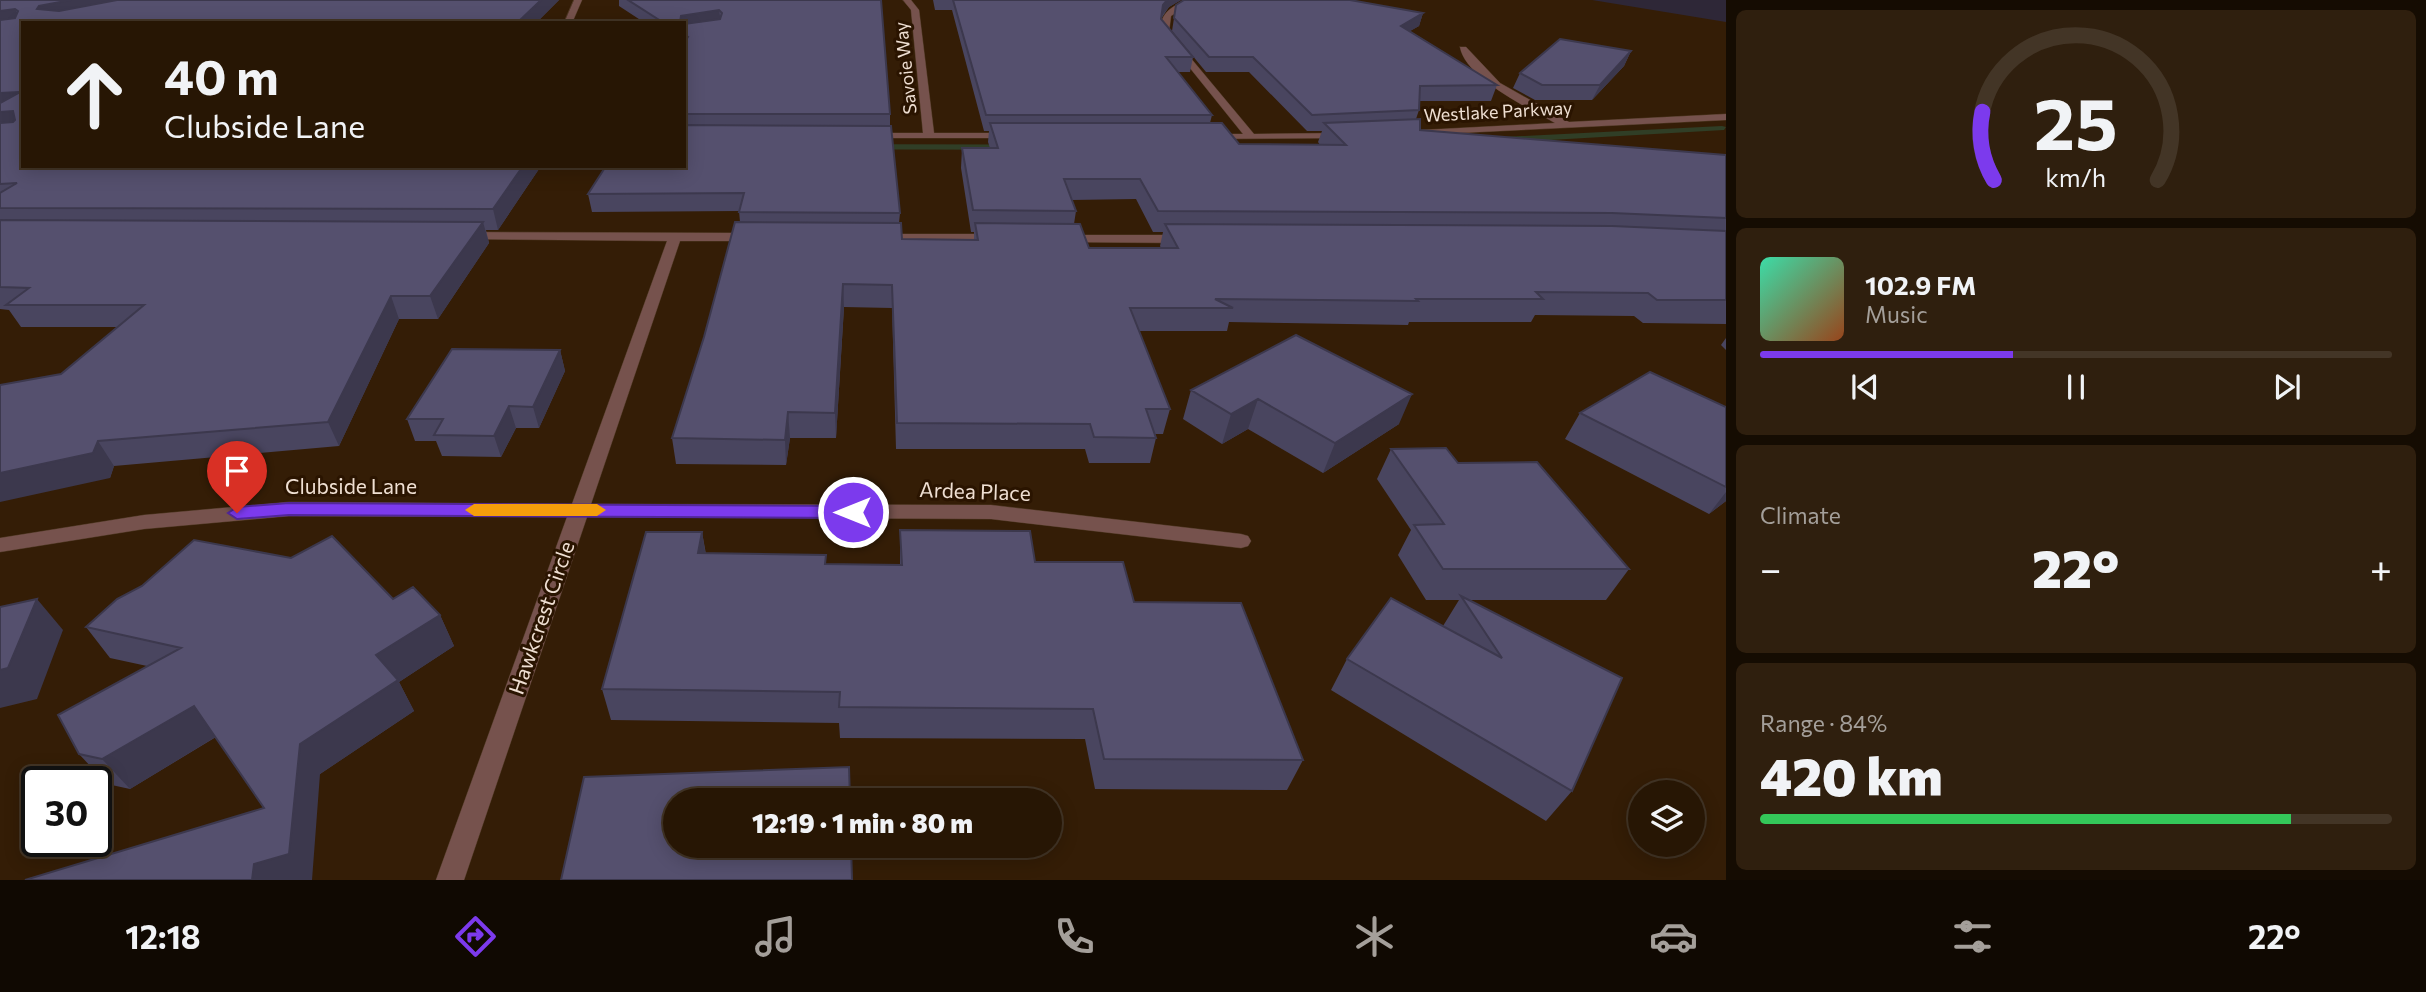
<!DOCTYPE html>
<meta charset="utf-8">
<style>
body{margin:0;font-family:Commissioner,sans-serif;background:#2f1f0e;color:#f1f3f6;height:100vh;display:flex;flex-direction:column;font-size:26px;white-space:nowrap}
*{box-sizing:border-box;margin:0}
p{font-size:23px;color:#a49f9a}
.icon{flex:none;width:38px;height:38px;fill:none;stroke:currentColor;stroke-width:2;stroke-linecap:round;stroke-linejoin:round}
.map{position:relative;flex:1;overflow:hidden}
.drawer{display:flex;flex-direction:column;gap:10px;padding:10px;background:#150c02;width:700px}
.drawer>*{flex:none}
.guide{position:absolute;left:21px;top:21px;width:665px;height:147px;border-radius:0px;box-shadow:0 4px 18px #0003,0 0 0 2px #433526;background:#271604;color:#f1f3f6;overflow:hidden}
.fabs{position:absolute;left:1628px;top:780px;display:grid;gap:14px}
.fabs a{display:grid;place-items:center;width:77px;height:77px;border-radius:50%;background:#271604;box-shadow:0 4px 18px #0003,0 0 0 2px #433526;font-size:35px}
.speed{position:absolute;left:21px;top:766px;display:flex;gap:14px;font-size:35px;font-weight:700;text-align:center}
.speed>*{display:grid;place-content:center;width:91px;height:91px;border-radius:50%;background:#271604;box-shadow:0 4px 18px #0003,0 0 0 2px #433526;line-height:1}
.speed .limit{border:4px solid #111;border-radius:10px;background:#fff;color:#111}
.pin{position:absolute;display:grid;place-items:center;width:60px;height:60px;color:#fff;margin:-72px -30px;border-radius:50% 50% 50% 0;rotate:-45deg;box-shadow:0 0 7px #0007}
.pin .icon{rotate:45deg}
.me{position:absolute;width:77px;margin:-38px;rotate:270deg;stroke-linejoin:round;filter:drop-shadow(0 0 5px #0008)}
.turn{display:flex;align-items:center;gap:24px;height:147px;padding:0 28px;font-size:32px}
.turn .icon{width:91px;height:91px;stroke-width:2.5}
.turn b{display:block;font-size:49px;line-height:60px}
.big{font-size:52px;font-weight:800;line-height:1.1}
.drawer .card{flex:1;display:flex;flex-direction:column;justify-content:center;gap:10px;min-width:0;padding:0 24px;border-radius:10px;background:#2f1f0e}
.drawer .dial{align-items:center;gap:0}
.dial svg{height:182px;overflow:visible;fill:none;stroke:#433526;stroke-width:7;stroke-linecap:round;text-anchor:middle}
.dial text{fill:#f1f3f6;stroke:none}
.song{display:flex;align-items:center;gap:21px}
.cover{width:84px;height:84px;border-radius:10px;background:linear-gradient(135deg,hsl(160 70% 55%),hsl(20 70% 35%))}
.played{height:7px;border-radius:4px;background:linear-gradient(90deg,#7c3aed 40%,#433526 40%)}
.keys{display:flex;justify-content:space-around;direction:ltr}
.heat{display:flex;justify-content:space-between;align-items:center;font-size:38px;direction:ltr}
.charge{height:10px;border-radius:5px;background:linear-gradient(90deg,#34c759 84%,#433526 0)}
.trip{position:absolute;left:663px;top:788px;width:399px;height:70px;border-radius:35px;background:#271604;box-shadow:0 4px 18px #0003,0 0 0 2px #433526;font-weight:800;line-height:70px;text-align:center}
.dock{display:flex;height:112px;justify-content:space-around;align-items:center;background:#100902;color:#a49f9a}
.dock .icon{width:49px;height:49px}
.dock .selected{color:#7c3aed}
.dock b{font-size:32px;color:#f1f3f6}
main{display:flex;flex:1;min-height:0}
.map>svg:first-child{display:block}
</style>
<main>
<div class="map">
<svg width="1726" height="880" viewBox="0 0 1726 880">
<rect width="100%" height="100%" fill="#341d06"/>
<path fill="#2e2737" d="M1592 0H1726V22Z"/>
<path fill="#303e26" d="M1722 126 1726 127 1724 130 1465 145 1127 150 684 149V144L1343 145Z"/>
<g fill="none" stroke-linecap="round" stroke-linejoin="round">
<defs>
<path id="street" d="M574 0H582L572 23H564Z
M903 0H911L919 10 934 133H1013L1017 134V138H865V134L869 133H923L911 10Z
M1186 0H1196L1171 16 1169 32 1254 134 1342 133 1346 134V138L1205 139 1204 137 1209 134H1243L1161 32C1159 14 1171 7 1186 0Z
M1460 47H1466L1500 83 1569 122 1726 114V120L1418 135 1417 133 1422 130 1555 123C1529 108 1465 78 1460 47Z
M465 232 752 233 758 237 752 241H680L591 504 991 505 1241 534 1248 536 1251 541 1248 546 1241 548 991 519 587 517 464 880H436L567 517 289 516 144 529 0 552V538L144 515 289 502 572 504 667 241 460 239 459 236Z
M878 234H997L1003 238 997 242 873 241V235Z
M1064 235H1183L1189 239 1183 243 1059 242 1058 239Z"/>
</defs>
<use href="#street" stroke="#4e3823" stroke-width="1"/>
<use href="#street" fill="#76524d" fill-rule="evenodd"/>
</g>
<path fill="#49455f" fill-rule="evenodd" d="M0 0H559L536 23H23V166H541L498 230H486L489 243 438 319H399L339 446 114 466 110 478 61 374 117 327H21L9 310 0 309Z
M619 0H881L890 114V126L900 213 899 223 902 239 974 240V232H971L961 168 962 148H990L988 142 989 131H984L952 10H935L933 0H1181L1169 7 1161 19 1193 57 1190 72H1177L1212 115 1210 123 1239 144 1320 145 1318 142 1322 131H1307L1249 72H1206L1172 31 1176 5 1423 13 1419 26 1410 31 1497 85 1491 101H1419V110L1416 119 1420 130 1726 155V324L1643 323 1634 316 1535 315 1531 322H1409L1408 325 1229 322 1227 331H1139L1170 409 1163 434H1155L1156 438 1150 463H1089L1085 449H896L892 308 844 307 836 438H790L786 465 676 464 672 438 740 222 739 211 592 212 588 194 684 166V23H645L619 6ZM1136 199 1153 232H1163L1160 246 1161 248H1089L1074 224 1076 211 1072 200Z
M1631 51 1624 66 1592 100H1535L1513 88 1520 73Z
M1296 335 1399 424 1323 473 1248 429 1222 444 1183 419 1191 390Z
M1726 338V350L1721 345Z
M560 350 565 371 539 428H516L501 457 442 456 436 441H415L407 419Z
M1726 407V501L1709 514 1565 439 1580 413Z
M1391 449 1458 463 1629 569 1606 600H1469L1622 678 1572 791 1546 821 1331 690 1347 659 1443 626 1459 600H1426L1398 555 1411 530 1377 479Z
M900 530 1035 562 1134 602 1303 760 1287 790 1095 789 1085 739 840 738 839 723 611 720 602 689 702 532 706 554 826 555V564L900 565Z
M393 599 440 615 454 646 399 682 414 711 320 774 264 808 216 737 130 789 107 784 79 754 147 666 110 658 86 627Z"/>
<path fill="#3c384d" d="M71 0H154L47 20 37 9 39 6Z
M541 0H559L536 23H517Z
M1167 0H1181L1169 7 1160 18 1163 5Z
M15 9 23 23 0 28V11Z
M719 10 721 23 684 29V23H680L681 16Z
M1423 13 1419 26 1396 39 1401 26Z
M1631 51 1624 66 1592 100 1600 85Z
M20 92 0 111V93Z
M13 111 23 129 0 131V112Z
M523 166H541L498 230 493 209Z
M483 222 489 243 438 319 430 296Z
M843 284 844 307 836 438 835 413Z
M391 296 399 319 339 446 328 422Z
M560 350 565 371 539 428 533 407Z
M1412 394 1399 424 1323 473 1335 443Z
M1258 399 1248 429 1222 444 1231 414Z
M509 406 516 428 501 457 494 436Z
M788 412 790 438 786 465 785 440Z
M98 441 114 466 110 478 0 502V473Z
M1726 492V501L1709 514Z
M702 532 707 563 698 553Z
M37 599 63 630 37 699 0 708V670Z
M440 615 454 646 399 682 414 711 320 774 312 880H252L254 864 300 744 376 655Z
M194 706 217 736 130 789 102 759Z"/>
<path fill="#55506e" stroke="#3c384d" stroke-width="2" d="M0 0H71L39 6 37 9 59 11 117 0H541L517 23H23V166H523L493 209 0 208V193L17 183 0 184V123L13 122 15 120 13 111 0 112V103L20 92 0 93V20L15 18 18 11 15 9 0 11Z
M628 0H881L890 114H684V43L688 37 684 35V24L720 19 722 13 719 10 681 16 680 22 681 23H664Z
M953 0H1167L1163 5 1161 19 1193 57H1166L1212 115H986Z
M1184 0H1350L1423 13 1401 26 1497 85 1420 86 1419 110 1312 115 1253 57H1209L1174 18 1176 5Z
M1560 39 1631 51 1600 85H1542L1520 73Z
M1420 119V130L1726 155V218L1612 213 1158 211 1140 179H1064L1076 211 973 210 962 148H998L990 123H1222L1239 144 1346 145 1324 123Z
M684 125 891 126 900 213 739 212 744 193 588 194 606 166H684Z
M0 220 483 222 430 296H391L328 422 98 441 93 453 0 473V385L61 374 144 305H6L29 288 0 287Z
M735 222 901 223 902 239 978 240 975 223 1080 224 1089 248H1178L1165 224 1612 226 1726 231V300H1657L1648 293 1536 292 1543 299H1416L1418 301 1215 299 1233 308H1130L1170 409H1146L1156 438 1094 437 1090 424 897 423 892 285 843 284 835 413 788 412 785 440 672 438 704 337Z
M1296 335 1412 394 1335 443 1258 399 1231 414 1191 390Z
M452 349 560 350 533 407 509 406 494 436 434 435 443 419H407Z
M1650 372 1726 407V487L1580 413Z
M1446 448 1458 463 1537 462 1629 569H1443L1414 525 1444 524 1391 449Z
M900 530 1030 531 1035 562H1123L1134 602 1241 603 1303 760 1104 759 1093 709 839 707 840 692 602 689 646 532H702L698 553 826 555 825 564 902 565Z
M332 536 393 599 413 587 440 615 376 655 398 680 300 744 289 854 254 864 252 880H25L264 808 194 706 102 759 79 754 58 715 181 648 86 627 117 599 142 586 194 540 291 558Z
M1461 596 1622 678 1572 791 1347 659 1391 598 1502 658Z
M37 599 8 668 0 670V607Z
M849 767 850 800H676V845H851L852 880H561L584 777Z"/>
<path fill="#7c3aed" stroke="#51269a" stroke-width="2" d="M289 503 853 506 862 512 853 518 289 515 237 519 228 513 237 507Z"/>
<path fill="#f59e0b" d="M474 504H597L606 510 597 516H474L465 510Z"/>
<g text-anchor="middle" stroke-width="6" stroke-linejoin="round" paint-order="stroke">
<g font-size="18" fill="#efdfd2" stroke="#2a1400">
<text transform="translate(906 68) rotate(-96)" y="6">Savoie Way</text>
<text transform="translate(1498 112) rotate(-3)" y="6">Westlake Parkway</text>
</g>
<g font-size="21" fill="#efdfd2" stroke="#2a1400">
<text x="351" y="494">Clubside Lane</text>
<text transform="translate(975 492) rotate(2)" y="7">Ardea Place</text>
<text transform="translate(542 618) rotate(-71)" y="7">Hawkcrest Circle</text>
</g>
</g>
</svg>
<div class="fabs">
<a><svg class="icon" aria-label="layers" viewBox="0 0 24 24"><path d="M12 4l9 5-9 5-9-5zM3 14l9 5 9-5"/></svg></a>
</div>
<div class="speed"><div class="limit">30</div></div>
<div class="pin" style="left:237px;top:513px;background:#d93025"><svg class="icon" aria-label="arrive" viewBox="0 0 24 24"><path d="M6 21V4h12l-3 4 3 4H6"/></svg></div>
<svg class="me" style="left:853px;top:512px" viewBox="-20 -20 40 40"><circle r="17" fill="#7c3aed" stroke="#fff" stroke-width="3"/><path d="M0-11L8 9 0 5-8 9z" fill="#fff"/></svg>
<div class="trip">12:19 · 1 min · 80 m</div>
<div class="guide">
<div class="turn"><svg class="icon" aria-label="ahead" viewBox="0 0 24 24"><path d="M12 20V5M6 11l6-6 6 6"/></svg><div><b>40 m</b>Clubside Lane</div></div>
</div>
</div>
<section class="drawer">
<div class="card dial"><svg viewBox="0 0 100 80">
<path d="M14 69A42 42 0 1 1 86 69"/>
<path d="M14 69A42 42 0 0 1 9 39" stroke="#7c3aed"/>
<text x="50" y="56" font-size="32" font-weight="700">25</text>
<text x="50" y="72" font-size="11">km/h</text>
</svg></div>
<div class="card">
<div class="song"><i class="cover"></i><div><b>102.9 FM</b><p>Music</p></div></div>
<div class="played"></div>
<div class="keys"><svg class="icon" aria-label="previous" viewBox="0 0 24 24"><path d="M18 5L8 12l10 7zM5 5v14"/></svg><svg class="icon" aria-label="pause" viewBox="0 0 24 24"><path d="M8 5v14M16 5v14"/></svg><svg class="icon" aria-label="next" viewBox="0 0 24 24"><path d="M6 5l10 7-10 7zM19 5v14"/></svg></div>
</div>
<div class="card"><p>Climate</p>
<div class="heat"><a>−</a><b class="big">22°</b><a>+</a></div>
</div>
<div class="card"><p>Range · 84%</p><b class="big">420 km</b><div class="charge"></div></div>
</section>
</main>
<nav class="dock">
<b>12:18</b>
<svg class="icon selected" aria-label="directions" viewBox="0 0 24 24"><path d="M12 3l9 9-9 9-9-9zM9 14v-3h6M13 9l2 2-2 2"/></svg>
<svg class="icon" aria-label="music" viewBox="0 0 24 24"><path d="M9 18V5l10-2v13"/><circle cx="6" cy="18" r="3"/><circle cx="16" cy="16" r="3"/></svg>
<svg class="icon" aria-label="phone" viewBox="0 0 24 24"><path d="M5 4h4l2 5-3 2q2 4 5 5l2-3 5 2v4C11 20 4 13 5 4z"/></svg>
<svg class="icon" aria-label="climate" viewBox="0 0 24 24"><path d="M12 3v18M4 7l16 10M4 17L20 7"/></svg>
<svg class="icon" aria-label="car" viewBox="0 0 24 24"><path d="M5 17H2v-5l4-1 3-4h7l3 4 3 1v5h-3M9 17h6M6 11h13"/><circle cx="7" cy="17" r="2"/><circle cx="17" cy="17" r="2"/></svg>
<svg class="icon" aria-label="filters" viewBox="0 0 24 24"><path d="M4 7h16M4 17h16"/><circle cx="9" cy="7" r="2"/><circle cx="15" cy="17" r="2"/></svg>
<b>22°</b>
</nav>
